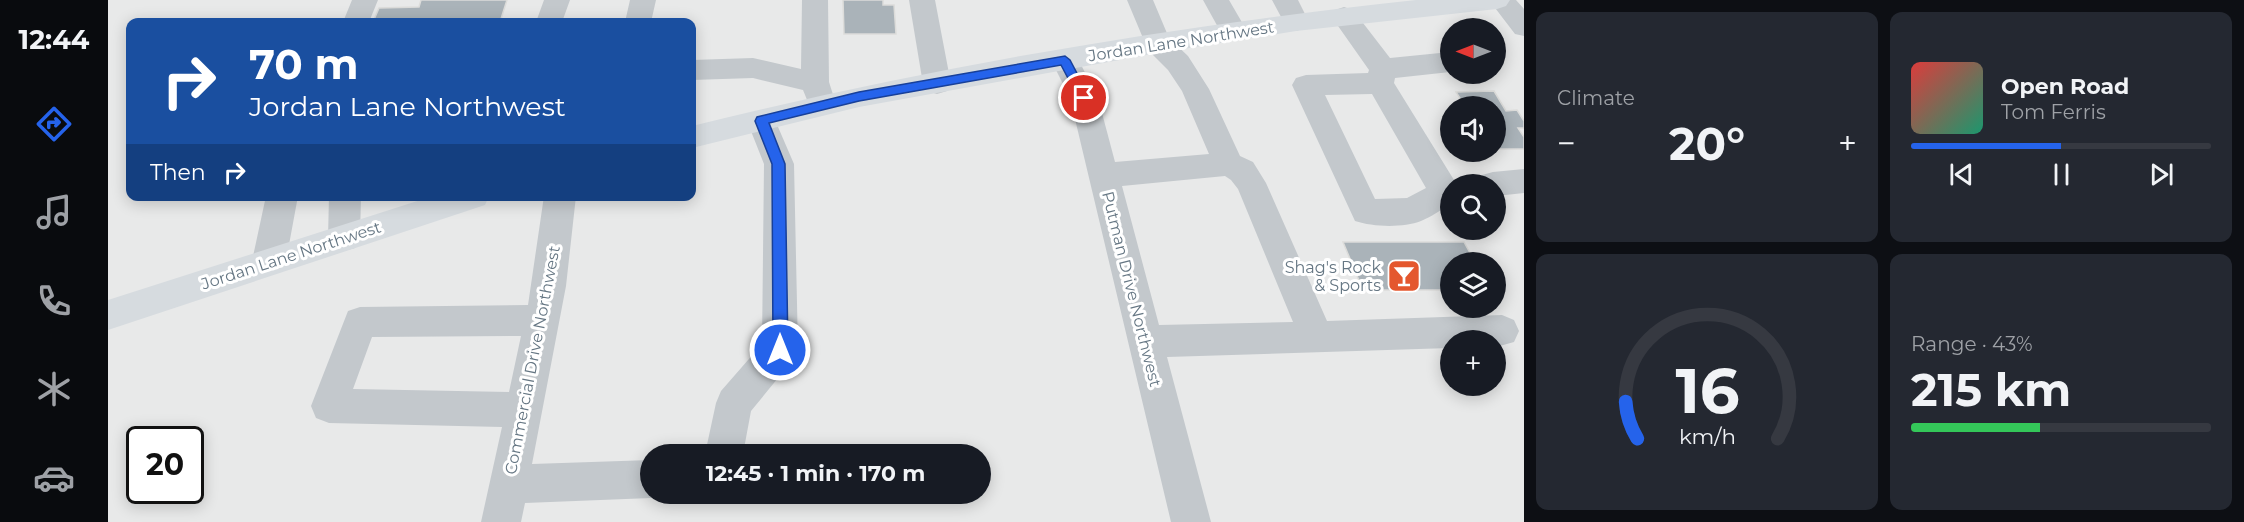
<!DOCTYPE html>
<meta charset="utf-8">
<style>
body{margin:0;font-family:Montserrat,sans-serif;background:#242831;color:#f1f3f6;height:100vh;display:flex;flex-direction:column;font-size:22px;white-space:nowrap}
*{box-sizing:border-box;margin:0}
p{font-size:20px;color:#9ea1a6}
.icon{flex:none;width:33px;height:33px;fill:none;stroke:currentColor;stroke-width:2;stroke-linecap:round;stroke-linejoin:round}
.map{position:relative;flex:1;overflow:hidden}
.panel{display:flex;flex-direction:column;gap:12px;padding:12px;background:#0d0f14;width:720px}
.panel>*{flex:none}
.hud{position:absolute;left:18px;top:18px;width:570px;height:183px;border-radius:12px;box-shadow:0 3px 15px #0003;background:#1a4fa0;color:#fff;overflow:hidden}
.needle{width:39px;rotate:270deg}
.buttons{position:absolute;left:1332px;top:18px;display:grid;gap:12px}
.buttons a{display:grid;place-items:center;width:66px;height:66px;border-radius:50%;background:#171b24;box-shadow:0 3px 15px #0003;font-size:30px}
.speed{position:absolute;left:18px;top:426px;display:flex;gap:12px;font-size:30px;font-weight:700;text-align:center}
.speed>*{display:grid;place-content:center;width:78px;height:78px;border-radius:50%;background:#171b24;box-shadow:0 3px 15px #0003;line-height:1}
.speed .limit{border:3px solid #111;border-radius:9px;background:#fff;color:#111}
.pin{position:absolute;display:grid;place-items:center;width:51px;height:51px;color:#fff;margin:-26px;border:3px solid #fff;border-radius:50%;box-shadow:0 2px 6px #0007}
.me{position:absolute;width:66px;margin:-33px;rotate:0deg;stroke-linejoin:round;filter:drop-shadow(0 0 4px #0008)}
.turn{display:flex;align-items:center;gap:21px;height:126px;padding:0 24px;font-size:27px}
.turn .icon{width:78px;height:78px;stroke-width:2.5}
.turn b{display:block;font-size:42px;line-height:51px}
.then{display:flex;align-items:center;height:57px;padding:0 24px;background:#0003;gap:12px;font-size:22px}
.big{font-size:45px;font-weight:700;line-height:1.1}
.panel .card{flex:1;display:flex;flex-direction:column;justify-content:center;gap:9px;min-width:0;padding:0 21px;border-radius:12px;background:#242831}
.panel .dial{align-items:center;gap:0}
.dial svg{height:156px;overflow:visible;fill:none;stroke:#363941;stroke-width:7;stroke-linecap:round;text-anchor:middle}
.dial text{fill:#f1f3f6;stroke:none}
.song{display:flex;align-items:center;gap:18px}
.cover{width:72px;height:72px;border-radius:9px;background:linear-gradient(135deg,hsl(0 70% 55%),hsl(160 70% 35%))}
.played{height:6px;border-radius:3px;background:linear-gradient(90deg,#2563eb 50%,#363941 50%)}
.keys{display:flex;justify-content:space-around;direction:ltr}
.heat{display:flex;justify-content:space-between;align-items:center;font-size:33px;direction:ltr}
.charge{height:9px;border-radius:4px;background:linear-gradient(90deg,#34c759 43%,#363941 0)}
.panel .tiles{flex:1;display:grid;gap:12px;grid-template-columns:repeat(2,1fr)}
.trip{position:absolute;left:532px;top:444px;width:351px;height:60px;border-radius:30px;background:#171b24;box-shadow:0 3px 15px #0003;font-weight:700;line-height:60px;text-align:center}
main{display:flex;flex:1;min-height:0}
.tab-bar{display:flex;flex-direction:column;width:108px;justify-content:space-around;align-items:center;background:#090b0e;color:#9ea1a6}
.tab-bar .icon{width:42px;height:42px}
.tab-bar .on{color:#2563eb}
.tab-bar b{font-size:27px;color:#f1f3f6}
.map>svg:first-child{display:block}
</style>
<main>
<nav class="tab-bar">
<b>12:44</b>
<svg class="icon on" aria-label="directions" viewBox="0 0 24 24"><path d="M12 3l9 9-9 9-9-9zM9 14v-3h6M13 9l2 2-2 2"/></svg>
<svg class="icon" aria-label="music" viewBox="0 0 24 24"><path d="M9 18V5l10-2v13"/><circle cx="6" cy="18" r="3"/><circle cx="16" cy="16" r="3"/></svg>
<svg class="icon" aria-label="phone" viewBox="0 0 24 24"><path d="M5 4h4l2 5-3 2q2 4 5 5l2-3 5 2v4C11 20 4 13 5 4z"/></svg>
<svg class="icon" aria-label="climate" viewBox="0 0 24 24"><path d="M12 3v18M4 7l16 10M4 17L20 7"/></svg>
<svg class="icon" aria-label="car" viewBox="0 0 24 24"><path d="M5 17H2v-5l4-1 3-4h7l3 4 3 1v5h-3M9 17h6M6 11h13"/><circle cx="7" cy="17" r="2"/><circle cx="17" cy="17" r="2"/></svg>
</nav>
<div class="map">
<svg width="1416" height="522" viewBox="0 0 1416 522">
<rect width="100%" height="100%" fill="#fafaf8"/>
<path fill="#e8e9e9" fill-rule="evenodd" d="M0 0H1416V522H0ZM22 22H584V196H22ZM1342 28H1388V74H1342ZM1342 106H1388V152H1342ZM1342 184H1388V230H1342ZM1342 262H1388V308H1342ZM1342 340H1388V386H1342ZM32 440H82V490H32ZM543 454H873V494H543Z"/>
<path fill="#aab3b9" stroke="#dcdcda" stroke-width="1.5" d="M313 0H399L392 22H265L271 8 311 7Z
M735 0H775V5H786L788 34H736Z
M1386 91 1398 111 1409 110 1416 121V128H1410L1416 137V149H1388V106H1357L1348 92Z
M1235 242H1356L1367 262H1342V290H1255Z"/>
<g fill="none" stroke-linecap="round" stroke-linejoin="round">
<path fill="#c3c8cc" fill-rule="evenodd" d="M244 0H270L261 22H235Z
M436 0H462L454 22H428Z
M522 0H548L543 22H517Z
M694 0H720L721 82 728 104 724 112 714 115 704 112 695 90 645 78 584 80V60L645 58 693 69Z
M801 0H827L843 84 839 91 829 94 819 91 815 84Z
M1019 0H1045L1061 38 1080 56 1101 89 1132 156 1145 162 1158 183 1219 321 1394 315 1406 320 1411 331 1406 342 1388 347V340H1342V348L1059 357 1103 522H1063L962 98 943 60 947 53 957 50 967 53 990 98 1007 162 1101 154 1074 91 1060 70 1040 50ZM1117 176 1123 180 1130 189 1185 322 1051 325 1014 186Z
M1095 0H1121L1139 31 1136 38 1126 40 1116 38Z
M1164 0H1190L1201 22 1197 28 1188 31 1179 28Z
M1381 0H1408L1416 9V36L1407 34Z
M1236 7 1245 10 1282 58 1342 52V72L1287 78 1286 83 1346 180 1354 184H1342V204C1333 210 1323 217 1313 221 1295 228 1265 227 1247 221L1184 85 1188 78 1198 75 1260 73 1261 70 1223 16 1227 10ZM1264 94 1318 188 1299 198 1267 199 1217 95Z
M654 110 664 113 686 164 690 350 684 361 643 411 635 454H597L608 403 613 391 654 344 656 164 639 121 644 113Z
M1416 169V193L1388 196V184H1370L1374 175 1385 172Z
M158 196H190L178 261 173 271 161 275 149 271 144 261Z
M221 196H253L252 238 247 248 236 251 225 248 220 238Z
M436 196H468L458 286 424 464 543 460V494H555L543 498 417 503 413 522H373L394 427 221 423 208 418 203 406 240 311 252 307 420 305ZM413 336 401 392 245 389 264 337Z"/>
<path fill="#d6dbdf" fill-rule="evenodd" d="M1308 0H1402L1398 6 1389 9 1188 31 1050 53 751 107 584 148V126C821 67 1064 26 1308 0Z
M325 196H381L377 205 0 330V300Z"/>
</g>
<path fill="#2563eb" stroke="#184099" stroke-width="1.5" d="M957 56 962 60 982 98 981 101H972L953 65 751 101 661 123 677 164 680 350 678 355 672 357 667 355 665 350 664 164 647 121 649 117 751 92Z"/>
<defs>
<symbol id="bar-square" viewBox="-11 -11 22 22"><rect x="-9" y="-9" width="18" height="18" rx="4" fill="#e4572e" stroke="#fff"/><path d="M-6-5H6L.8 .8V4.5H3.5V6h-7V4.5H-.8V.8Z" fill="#fff"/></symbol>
</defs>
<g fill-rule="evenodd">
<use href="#bar-square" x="1277" y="257" width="38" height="38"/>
</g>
<g text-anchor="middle" stroke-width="6" stroke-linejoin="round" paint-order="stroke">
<g font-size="16" fill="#657683" stroke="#fff">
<text transform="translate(1073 41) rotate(-9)" y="6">Jordan Lane Northwest</text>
<text transform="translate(183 255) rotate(-18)" y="6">Jordan Lane Northwest</text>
<text transform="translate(1024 289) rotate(76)" y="6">Putman Drive Northwest</text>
<text transform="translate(424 360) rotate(-79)" y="6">Commercial Drive Northwest</text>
</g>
<g font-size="16" fill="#657683" stroke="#fff" text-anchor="end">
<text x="1273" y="273">Shag's Rock<tspan x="1273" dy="18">&amp; Sports</tspan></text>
</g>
</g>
</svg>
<div class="buttons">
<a><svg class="needle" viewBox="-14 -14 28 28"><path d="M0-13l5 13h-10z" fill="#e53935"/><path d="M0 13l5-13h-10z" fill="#9ea1a6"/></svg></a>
<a><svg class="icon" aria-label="sound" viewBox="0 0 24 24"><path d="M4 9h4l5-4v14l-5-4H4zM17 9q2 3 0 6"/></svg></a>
<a><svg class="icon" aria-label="search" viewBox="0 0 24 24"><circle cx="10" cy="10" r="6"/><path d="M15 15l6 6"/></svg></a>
<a><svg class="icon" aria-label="layers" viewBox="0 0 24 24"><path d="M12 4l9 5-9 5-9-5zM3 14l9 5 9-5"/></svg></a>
<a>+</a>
</div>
<div class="speed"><div class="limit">20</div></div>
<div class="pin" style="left:976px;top:98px;background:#d93025"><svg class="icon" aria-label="arrive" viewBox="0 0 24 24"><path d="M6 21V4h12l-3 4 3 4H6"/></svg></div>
<svg class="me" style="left:672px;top:350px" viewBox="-20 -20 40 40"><circle r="17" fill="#2563eb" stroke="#fff" stroke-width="3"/><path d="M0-11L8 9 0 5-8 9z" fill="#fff"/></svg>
<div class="trip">12:45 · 1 min · 170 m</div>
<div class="hud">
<div class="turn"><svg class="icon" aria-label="right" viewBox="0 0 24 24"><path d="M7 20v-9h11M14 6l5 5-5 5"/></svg><div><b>70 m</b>Jordan Lane Northwest</div></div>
<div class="then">Then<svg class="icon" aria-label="right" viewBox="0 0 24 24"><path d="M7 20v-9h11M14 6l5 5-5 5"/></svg></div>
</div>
</div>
<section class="panel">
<div class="tiles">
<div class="card"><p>Climate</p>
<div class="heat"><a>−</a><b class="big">20°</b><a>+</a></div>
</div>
<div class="card">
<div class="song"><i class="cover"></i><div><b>Open Road</b><p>Tom Ferris</p></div></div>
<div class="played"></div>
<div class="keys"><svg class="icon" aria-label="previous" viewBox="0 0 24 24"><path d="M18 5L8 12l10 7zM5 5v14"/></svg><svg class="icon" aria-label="pause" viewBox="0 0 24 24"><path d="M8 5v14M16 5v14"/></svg><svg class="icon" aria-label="next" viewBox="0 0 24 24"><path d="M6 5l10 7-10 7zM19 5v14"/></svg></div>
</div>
<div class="card dial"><svg viewBox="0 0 100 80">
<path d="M14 69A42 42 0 1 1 86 69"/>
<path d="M14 69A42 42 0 0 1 8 50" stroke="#2563eb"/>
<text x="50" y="56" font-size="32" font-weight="700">16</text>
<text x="50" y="72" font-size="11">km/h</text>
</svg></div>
<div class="card"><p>Range · 43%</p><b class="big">215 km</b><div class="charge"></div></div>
</div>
</section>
</main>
